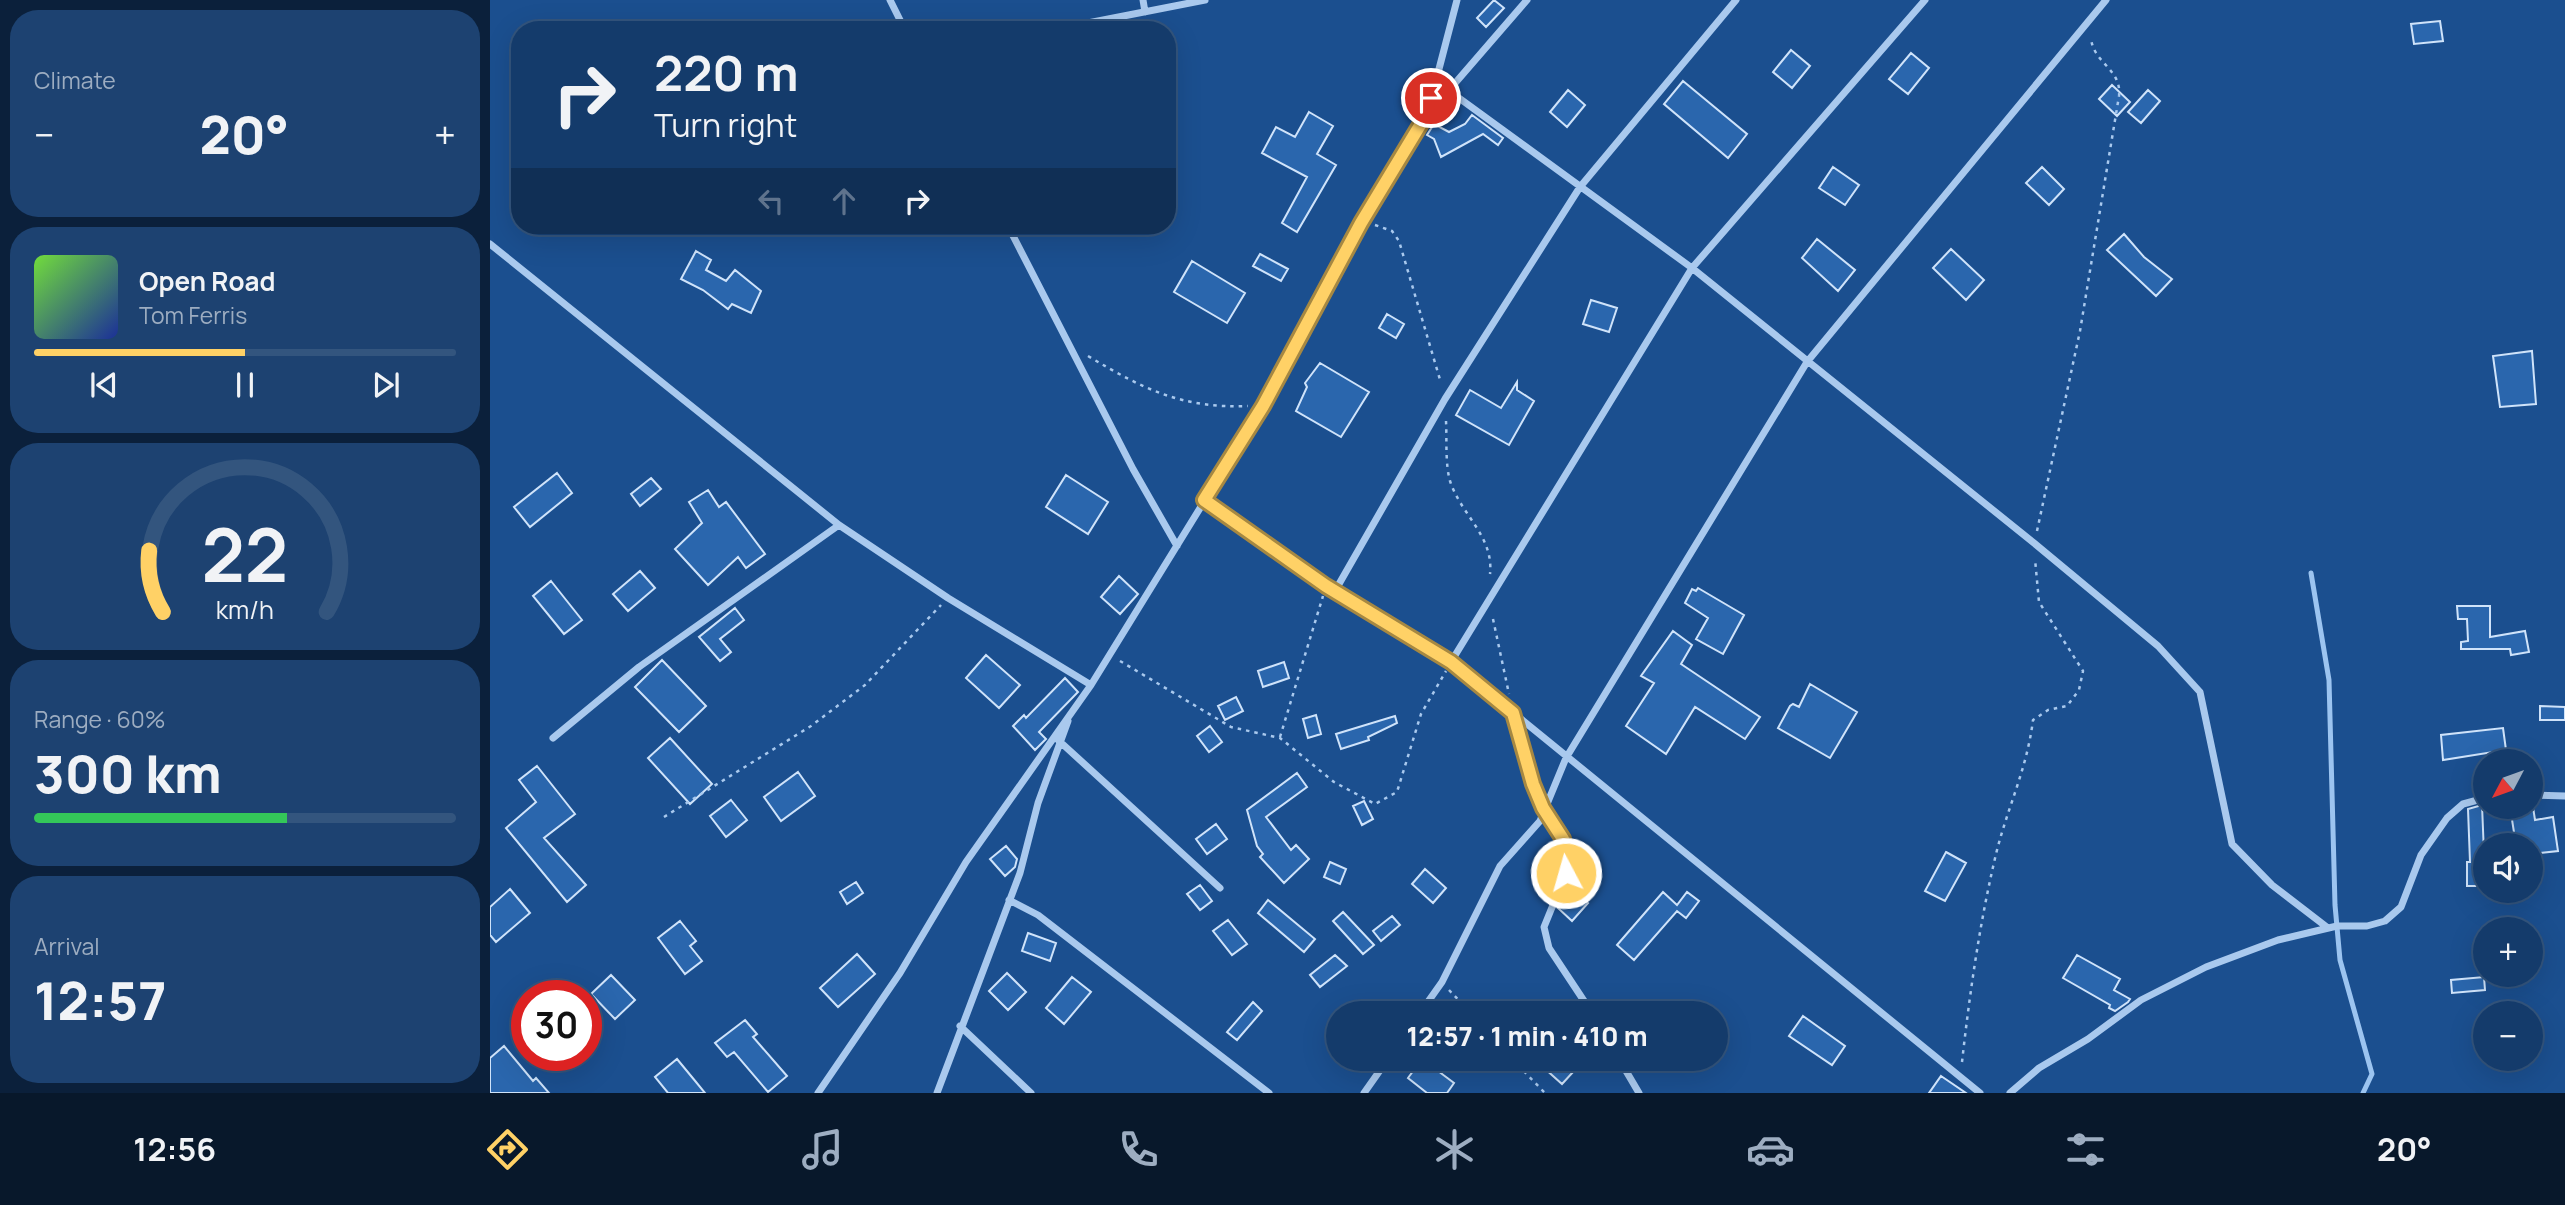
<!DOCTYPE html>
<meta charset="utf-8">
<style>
body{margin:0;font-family:Manrope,sans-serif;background:#1d4271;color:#f1f3f6;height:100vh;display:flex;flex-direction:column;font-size:26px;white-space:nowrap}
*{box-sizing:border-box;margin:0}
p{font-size:23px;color:#9dadc1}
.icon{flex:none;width:38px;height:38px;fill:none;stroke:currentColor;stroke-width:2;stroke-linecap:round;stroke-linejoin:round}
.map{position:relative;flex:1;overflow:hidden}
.details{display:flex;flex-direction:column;gap:10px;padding:10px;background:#0b203b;width:490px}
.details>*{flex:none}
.banner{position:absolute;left:21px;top:21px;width:665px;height:214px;border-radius:28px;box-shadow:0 7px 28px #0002,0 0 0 2px #33557e;background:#143b6b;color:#f1f3f6;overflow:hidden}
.needle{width:46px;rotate:229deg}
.tools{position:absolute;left:1983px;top:749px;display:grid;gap:14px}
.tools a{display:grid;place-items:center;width:70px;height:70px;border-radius:50%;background:#143b6b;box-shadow:0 7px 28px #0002,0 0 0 2px #33557e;font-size:35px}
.speed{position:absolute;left:21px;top:980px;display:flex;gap:14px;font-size:35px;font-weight:700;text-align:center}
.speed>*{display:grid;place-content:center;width:91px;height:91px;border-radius:50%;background:#143b6b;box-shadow:0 7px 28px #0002,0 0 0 2px #33557e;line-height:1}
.speed .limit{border:10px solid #d22;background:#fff;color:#111}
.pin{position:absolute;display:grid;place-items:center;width:60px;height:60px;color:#fff;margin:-30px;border:4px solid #fff;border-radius:50%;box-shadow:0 2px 7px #0007}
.me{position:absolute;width:77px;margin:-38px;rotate:354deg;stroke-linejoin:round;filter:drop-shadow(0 0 5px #0008)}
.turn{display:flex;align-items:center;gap:24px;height:147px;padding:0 28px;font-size:32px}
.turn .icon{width:91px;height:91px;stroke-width:2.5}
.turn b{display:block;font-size:49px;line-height:60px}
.lanes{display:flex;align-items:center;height:66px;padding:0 28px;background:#0003;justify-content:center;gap:35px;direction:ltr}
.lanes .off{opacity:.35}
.big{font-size:52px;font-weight:800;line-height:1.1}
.details .widget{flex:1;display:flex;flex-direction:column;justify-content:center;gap:10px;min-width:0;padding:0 24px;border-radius:28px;background:#1d4271}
.details .dial{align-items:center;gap:0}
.dial svg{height:182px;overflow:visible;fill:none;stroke:#33557e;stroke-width:7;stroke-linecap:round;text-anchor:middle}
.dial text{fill:#f1f3f6;stroke:none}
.song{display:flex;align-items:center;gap:21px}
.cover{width:84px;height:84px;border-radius:10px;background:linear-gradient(135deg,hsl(100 70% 55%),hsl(230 70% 35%))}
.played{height:7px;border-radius:4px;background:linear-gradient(90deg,#ffd166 50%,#33557e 50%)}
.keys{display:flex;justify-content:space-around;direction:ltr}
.heat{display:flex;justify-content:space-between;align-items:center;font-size:38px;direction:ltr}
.charge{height:10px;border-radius:5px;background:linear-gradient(90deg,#34c759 60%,#33557e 0)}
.trip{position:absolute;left:836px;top:1001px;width:402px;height:70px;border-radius:35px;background:#143b6b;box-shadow:0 7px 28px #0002,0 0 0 2px #33557e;font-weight:800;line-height:70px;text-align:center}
.menu{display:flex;height:112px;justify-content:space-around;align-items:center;background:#08182b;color:#9dadc1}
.menu .icon{width:49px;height:49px}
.menu .current{color:#ffd166}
.menu b{font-size:32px;color:#f1f3f6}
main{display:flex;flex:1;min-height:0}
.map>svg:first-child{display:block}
</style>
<main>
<section class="details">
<div class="widget"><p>Climate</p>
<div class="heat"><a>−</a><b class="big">20°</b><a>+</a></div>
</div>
<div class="widget">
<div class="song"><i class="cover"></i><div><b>Open Road</b><p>Tom Ferris</p></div></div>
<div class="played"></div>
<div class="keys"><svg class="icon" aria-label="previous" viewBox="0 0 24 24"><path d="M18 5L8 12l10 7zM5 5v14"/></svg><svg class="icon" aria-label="pause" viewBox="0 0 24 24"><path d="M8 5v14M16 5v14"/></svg><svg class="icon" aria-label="next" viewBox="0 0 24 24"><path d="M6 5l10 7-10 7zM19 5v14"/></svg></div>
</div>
<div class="widget dial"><svg viewBox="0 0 100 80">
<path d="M14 69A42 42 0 1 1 86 69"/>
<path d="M14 69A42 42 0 0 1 8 42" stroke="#ffd166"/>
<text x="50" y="56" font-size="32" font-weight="700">22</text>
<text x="50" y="72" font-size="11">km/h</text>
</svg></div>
<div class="widget"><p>Range · 60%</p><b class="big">300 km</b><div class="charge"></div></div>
<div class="widget"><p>Arrival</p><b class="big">12:57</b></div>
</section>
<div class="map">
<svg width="2075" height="1093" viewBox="0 0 2075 1093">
<rect width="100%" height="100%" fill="#1b4f8f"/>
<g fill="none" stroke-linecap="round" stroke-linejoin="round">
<path stroke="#9cc4f0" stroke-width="5" d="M1821 573 1839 680 1845 905 1850 960 1882 1074 1873 1093"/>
</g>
<path fill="#2a66ad" stroke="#cfe3fa" stroke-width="2" d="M1004 0 1014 8 996 27 987 18Z
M1950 21 1953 41 1924 44 1921 24Z
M1301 50 1320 66 1302 88 1283 72Z
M1421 53 1439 68 1418 94 1399 79Z
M1193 81 1257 134 1238 158 1174 104Z
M1622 85 1640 102 1627 116 1609 99Z
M1078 90 1095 105 1077 127 1060 112Z
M1658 90 1670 101 1651 123 1638 112Z
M819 112 843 126 827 154 846 165 807 232 792 223 817 177 772 153 786 127 805 137Z
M982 115 1013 138 1008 145 993 134 951 157 944 139 937 135 944 124 959 132 975 124Z
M1343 167 1369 185 1355 205 1329 188Z
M1552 167 1574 189 1559 205 1536 183Z
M1634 234 1654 257 1682 279 1666 296 1617 250Z
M1327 239 1365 270 1348 291 1312 258Z
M1461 249 1494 280 1476 300 1443 268Z
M206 251 221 260 216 270 236 281 245 270 271 291 261 313 242 304 238 309 213 290 191 279Z
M770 254 798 269 791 281 763 266Z
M702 261 755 293 737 323 684 292Z
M1101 300 1127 308 1119 332 1093 324Z
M897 314 914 324 906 338 889 328Z
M2042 351 2046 404 2010 407 2003 356Z
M830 363 879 392 851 437 806 411 817 387 815 383Z
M1027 382V390L1044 401 1019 445 966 415 980 390 1011 408Z
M67 473 82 493 40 527 24 507Z
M576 475 618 502 598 534 556 507Z
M161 478 171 489 150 506 141 494Z
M218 490 229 507 236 502 275 554 256 568 248 557 218 585 185 549 212 523 199 502Z
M150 571 165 588 138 611 123 594Z
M629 576 648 594 630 614 611 597Z
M61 581 92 620 74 634 43 596Z
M1208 588 1254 615 1233 654 1206 639 1218 618 1195 603 1202 589 1206 591Z
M1967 606H2000V637L2035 631 2039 652 2021 655 2020 649H1971V642L1978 641 1977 619H1968Z
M245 608 254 620 230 639 241 652 230 661 209 637Z
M1183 631 1202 645 1191 664 1270 717 1255 739 1205 707 1176 754 1136 726 1164 683 1151 676Z
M496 655 530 685 509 708 476 678Z
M172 660 216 706 189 732 145 687Z
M794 662 799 678 773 687 768 671Z
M575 678 588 692 549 732 556 739 545 750 523 726 534 715 536 718Z
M1320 684 1367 712 1340 758 1288 728 1300 706 1303 704 1309 707Z
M746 697 753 711 735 720 728 706Z
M2050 706 2075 707V720H2050Z
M826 715 831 734 818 738 813 719Z
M905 716 907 723 878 737 879 740 851 749 846 734Z
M720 726 732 742 719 752 707 736Z
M2013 728 2016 750 1953 760 1951 735Z
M180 738 222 784 200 804 158 758Z
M47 766 85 814 54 838 96 885 77 902 16 828 46 802 29 780Z
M308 772 325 796 291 821 274 797Z
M807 773 817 787 776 817 801 850 806 845 819 859 794 883 770 857 773 854 767 846 757 810Z
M241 800 257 820 236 837 220 816Z
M874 801 883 819 872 825 863 806Z
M1992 805 1995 878H1991V886H1977V862H1980L1978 809Z
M2020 807H2043L2045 820 2063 817 2068 851 2040 854V845H2026Z
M726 824 737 839 717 854 706 839Z
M516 846 527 859 525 867 515 876 500 859Z
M1456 852 1476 863 1455 901 1435 891Z
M840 862 856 869 850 884 834 877Z
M935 869 956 888 943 903 922 884Z
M366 882 373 893 357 904 350 892Z
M710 885 722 901 710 910 697 894Z
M1078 885 1098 903 1082 921 1068 908Z
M20 889 40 913 6 942 0 935V907Z
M1173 892 1187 905 1197 892 1209 901 1196 918 1187 911 1144 960 1127 945Z
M778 900 825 939 814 952 768 913Z
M853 912 884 945 873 954 843 921Z
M902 916 910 925 891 941 883 931Z
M738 920 757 944 742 955 723 931Z
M190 921 206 941 200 946 212 961 195 974 168 938Z
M538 933 566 943 560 961 532 951Z
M367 954 385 974 348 1007 330 988Z
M845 955 857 966 830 987 820 975Z
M1587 955 1630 979 1624 990 1640 999 1638 1002 1625 1011 1619 1008 1620 1005 1573 978Z
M517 973 536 992 518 1010 499 991Z
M121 975 145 1000 125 1019 101 994Z
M582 977 601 992 574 1024 556 1008Z
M1994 977 1995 990 1962 993 1961 980Z
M763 1002 772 1011 747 1040 737 1032Z
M1313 1016 1355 1046 1342 1065 1299 1036Z
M255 1020 267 1034 263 1037 297 1076 278 1092 244 1052 237 1057 225 1043Z
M14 1046 43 1081 46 1078 59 1093H0V1058Z
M187 1059 206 1082 215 1093H178L165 1077Z
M932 1059 964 1083 957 1093H937L918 1078Z
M1044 1059H1095L1072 1084Z
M1451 1076 1476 1093H1439Z"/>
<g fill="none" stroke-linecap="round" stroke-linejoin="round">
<path stroke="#a9c9ee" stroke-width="2.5" stroke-dasharray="3.5 5" stroke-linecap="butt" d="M885 225 902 231 909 241 951 383
M598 356C653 389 693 409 758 406
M956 421C957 439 955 463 960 481 971 515 1004 536 1000 574
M1547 531 1590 331 1629 96C1632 69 1603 63 1601 38
M1003 619 1019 694
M630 661 741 727 790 738 844 782 885 804 907 792 931 714 956 671
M790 737 833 596
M174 817 321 726 375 685 451 605
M959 990 981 1013
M1022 1059 1055 1093
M1472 1062C1480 991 1490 920 1507 850 1519 804 1537 768 1543 720L1558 710 1577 706 1589 690 1593 671 1549 602 1545 559"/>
<path stroke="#a9c9ee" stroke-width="7" d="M400 0 415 30
M653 0 655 12
M562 30 715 0
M958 90 1202 268 1544 543 1668 646 1710 692 1742 844 1782 885 1838 928
M938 111 967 0
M518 226 643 469 687 546
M0 244 349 525 458 598 601 685
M714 500 836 586 961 662 1490 1093
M845 591 955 399 1090 187 1246 0
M961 662 1202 268 1435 0
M1023 713 1034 760 1053 808 1073 839 1076 873 1054 927 1059 948 1102 1013
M63 738 149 667 349 525
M567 739 730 888
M2040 795 2075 796
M519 900 548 915 779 1093
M930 1013 952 982 1010 866 1050 821 1076 758 1317 362 1616 0
M470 1026 541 1093
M1129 1059 1149 1093
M328 1093 410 973 476 862 601 685 773 406 871 223 928 126 1037 0
M447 1093 530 873 548 803 578 721
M874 1093 898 1059
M1520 1093 1549 1068 1598 1039 1651 1000 1716 967 1788 940 1847 926H1877L1895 921 1911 907 1931 855 1957 818 1973 804 1995 798"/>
</g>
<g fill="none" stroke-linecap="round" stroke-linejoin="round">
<defs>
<path id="route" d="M941 98 938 112 871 223 773 406 714 500 836 586 961 662 1023 713 1043 784 1053 808 1073 839 1076 873"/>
</defs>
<use href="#route" stroke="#a68842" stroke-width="18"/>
<use href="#route" stroke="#ffd166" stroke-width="12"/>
</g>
</svg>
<div class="tools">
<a><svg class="needle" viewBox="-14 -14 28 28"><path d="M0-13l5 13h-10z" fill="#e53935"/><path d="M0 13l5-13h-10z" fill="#9dadc1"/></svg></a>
<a><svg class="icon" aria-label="sound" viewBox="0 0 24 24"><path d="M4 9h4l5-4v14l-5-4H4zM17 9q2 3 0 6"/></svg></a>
<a>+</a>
<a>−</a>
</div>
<div class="speed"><div class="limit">30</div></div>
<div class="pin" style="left:941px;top:98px;background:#d93025"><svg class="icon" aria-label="arrive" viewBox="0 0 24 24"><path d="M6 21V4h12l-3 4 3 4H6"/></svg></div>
<svg class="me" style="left:1076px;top:873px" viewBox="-20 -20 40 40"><circle r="17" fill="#ffd166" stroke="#fff" stroke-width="3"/><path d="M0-11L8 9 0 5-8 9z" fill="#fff"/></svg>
<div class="trip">12:57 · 1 min · 410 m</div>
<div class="banner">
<div class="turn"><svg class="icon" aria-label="right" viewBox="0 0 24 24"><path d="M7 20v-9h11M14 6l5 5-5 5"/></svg><div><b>220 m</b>Turn right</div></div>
<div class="lanes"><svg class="icon off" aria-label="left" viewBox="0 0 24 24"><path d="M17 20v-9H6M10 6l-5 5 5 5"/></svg><svg class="icon off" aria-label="ahead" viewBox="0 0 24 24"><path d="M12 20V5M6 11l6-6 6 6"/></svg><svg class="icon" aria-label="right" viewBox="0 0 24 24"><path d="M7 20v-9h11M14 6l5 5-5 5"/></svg></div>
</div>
</div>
</main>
<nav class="menu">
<b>12:56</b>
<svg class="icon current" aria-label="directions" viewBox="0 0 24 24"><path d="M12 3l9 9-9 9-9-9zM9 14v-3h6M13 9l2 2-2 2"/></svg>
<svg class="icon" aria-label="music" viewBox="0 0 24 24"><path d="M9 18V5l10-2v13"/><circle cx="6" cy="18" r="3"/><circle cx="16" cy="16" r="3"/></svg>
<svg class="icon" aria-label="phone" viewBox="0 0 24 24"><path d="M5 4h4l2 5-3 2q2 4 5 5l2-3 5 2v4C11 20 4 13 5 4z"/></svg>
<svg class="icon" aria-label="climate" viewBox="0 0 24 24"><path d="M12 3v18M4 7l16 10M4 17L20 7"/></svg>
<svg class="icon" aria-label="car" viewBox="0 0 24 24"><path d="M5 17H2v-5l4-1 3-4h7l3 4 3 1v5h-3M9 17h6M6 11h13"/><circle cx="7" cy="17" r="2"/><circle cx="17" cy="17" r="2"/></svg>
<svg class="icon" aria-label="filters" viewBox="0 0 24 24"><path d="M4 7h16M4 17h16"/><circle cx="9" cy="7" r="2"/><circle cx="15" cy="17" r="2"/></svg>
<b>20°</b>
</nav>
